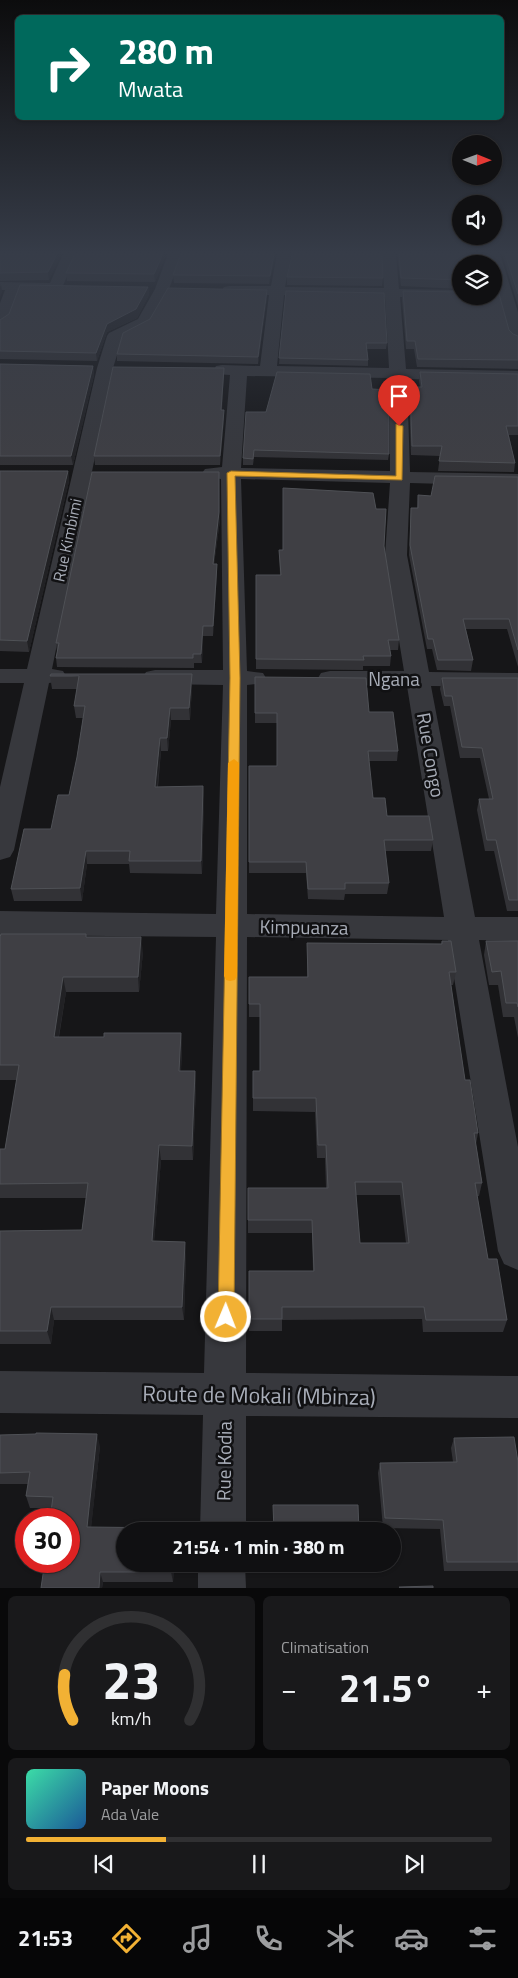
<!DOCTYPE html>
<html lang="fr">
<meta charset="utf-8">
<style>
body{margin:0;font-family:"Titillium Web",sans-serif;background:#19191b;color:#f1f3f6;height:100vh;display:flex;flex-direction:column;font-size:19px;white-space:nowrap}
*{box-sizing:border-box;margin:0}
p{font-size:16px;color:#9c9d9f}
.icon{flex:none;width:28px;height:28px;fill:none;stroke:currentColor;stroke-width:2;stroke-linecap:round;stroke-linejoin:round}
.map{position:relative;height:1588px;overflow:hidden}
.details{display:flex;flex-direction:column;gap:8px;padding:8px;background:#09090a;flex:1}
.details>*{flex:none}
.guide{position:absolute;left:15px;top:15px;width:489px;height:105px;border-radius:8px;box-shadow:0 1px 4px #0004,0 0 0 1px #303032;background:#00695c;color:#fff;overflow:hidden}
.needle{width:32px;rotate:91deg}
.controls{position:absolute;left:452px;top:135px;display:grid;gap:10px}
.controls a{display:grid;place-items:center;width:50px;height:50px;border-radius:50%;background:#101012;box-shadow:0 1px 4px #0004,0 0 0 1px #303032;font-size:25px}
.speed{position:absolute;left:15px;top:1508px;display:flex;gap:10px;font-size:25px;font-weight:700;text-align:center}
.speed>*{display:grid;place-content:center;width:65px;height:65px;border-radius:50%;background:#101012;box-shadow:0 1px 4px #0004,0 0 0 1px #303032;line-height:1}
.speed .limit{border:8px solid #d22;background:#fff;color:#111}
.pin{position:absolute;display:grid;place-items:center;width:42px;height:42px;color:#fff;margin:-51px -21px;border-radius:50% 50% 50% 0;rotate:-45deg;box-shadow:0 0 5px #0007}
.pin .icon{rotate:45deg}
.me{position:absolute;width:55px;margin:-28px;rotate:1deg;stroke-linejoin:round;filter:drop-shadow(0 0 4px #0008)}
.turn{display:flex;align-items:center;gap:18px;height:105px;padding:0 20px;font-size:22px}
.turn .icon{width:65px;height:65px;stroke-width:2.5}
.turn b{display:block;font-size:35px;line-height:42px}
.big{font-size:38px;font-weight:700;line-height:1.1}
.details .widget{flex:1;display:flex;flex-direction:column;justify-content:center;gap:8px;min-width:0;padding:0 18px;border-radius:8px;background:#19191b}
.details .dial{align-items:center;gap:0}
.dial svg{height:130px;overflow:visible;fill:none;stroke:#303032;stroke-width:7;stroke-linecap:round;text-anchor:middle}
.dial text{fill:#f1f3f6;stroke:none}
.song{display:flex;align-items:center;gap:15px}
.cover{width:60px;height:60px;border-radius:8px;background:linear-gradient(135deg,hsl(160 70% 55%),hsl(210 70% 35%))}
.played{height:5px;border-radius:2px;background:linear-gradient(90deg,#f2b134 30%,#303032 30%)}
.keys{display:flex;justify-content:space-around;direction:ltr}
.heat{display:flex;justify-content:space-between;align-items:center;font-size:28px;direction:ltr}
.details .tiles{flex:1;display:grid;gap:8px;grid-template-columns:1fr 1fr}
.widget:last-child{grid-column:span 2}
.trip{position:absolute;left:116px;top:1522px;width:285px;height:50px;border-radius:25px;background:#101012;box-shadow:0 1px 4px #0004,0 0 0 1px #303032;font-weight:700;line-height:50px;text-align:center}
.tab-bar{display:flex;height:80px;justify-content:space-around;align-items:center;background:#060607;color:#9c9d9f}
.tab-bar .icon{width:35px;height:35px}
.tab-bar .current{color:#f2b134}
.tab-bar b{font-size:22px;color:#f1f3f6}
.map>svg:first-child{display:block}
</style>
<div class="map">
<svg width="518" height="1588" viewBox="0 0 518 1588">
<rect width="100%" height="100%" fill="#161618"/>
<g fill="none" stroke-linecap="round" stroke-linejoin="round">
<path fill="#37383d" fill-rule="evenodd" d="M63 254H77L61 290 20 291 8 322 5 325 0 327V303L5 290H0V282L50 283Z
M168 254H182L169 289 149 325 122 339 113 368 52 669 63 671 66 676 63 681 49 683 14 850 10 857 0 860V787L24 683H0V669H27L97 368 107 336 109 333 138 319 155 289Z
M277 254H291L285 287 384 288 382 254H396L399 289 461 290V296H467L461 298 400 297 406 369 518 371V381L407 379 410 472 518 474V486L410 483 407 555 429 672 518 673V687L431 686 475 917H518V941L479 940 518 1147V1270L504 1264 498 1251 448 940 247 937 246 1373 518 1376V1418L246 1416V1531H200L203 1415 0 1413V1371L204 1373 216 937 0 935V911L216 914 223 685 155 684 146 682 143 677 146 672 155 670H223L221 479 205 477 202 473 205 469 222 467 230 375 216 374 214 370 216 366 222 365 260 366 269 295 229 294 224 293 222 290 224 287 229 286H271ZM284 295 385 297 389 368 277 366ZM247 376 390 378V471L241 468ZM241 479 390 483 385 555 404 671H330L321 673 318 678 321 683 330 685 407 686 444 917 247 914V685L263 683 266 678 263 673 247 671Z
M486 254H500L518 312V343L512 341 510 338 494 281V264H489Z
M198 1564H245L246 1588H198Z"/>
</g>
<path fill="#323236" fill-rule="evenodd" d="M0 254H61L49 280 0 281Z
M166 254 155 282 67 281 66 273Z
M181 254H276L269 284 174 283 173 275Z
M397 254H488L461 264V289L401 286Z
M502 254H518V306Z
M287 277 383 278 382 286 287 285Z
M148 287 149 295 137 318 107 332 97 361 0 359V320Z
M286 291 387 343 386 349H367L368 360V366L279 364Z
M403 291 509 330 513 334 518 336V369L417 367 414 349H406L402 299Z
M267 297 258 364 117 361V354Z
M0 364 93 366 94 375 73 465H0Z
M224 368 222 410 224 419 220 465H95L94 456Z
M420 372 518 374V435H509L515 463 514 472 438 471 440 456 411 455 409 396 410 387H420L419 381Z
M372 389 389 454 388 460 254 457 253 465H243V458L266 412Z
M0 471H68L69 481 29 652 0 651Z
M518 477V667L507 629H466L473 660 471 671 437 670 432 649H427L409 555 411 508H417L418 495 431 496Z
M220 520 214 564 217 573 213 636H203L202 663H194V668L57 667 56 658 57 652 56 643Z
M384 546 399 640 398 650H390L391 656 390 666H363V670L256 669V575H280L279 550Z
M51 674 192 687 190 720H171L168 751H161L158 787 203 786 204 799 202 874 130 873 129 864H87L82 901H14L11 889 51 829 69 795 77 757 83 718H76L74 706 77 689H52L50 676Z
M255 677 369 712 398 751 397 761H369L373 798 387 816 433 840 431 851H385L389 883 387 894H345L344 900 308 899 306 873H249V766H277V723H255Z
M442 678H518V911H507L494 851H485L477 810 479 799H489L480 758H460L450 706H444L440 689Z
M0 937H87L143 952 139 992H66L59 1037H104L181 1033 182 1048 181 1071H195L196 1086 193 1160H161L154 1241 186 1255 184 1320H54L51 1344H0V1231L82 1230 86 1198H0V1149H5L17 1080H0Z
M442 941 456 972 453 985H451L465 1080 478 1133 476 1144 482 1183 479 1196H477L488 1259 507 1320 503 1332H423L422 1319 282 1320V1331H249V1271H313L312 1233H248V1188H326L325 1158H317L315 1112 253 1111V1071H260V1017H249V977H307V943L441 944ZM356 1195H400L406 1243H360Z
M486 941H518V1038L514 1017H503L498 985H489L484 955Z
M0 1435 100 1446 91 1527 125 1564H174L173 1582H103L102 1588H41L52 1508H30L26 1496 28 1484H0Z
M454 1438 518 1462V1571H444L440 1529 383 1528 378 1473 380 1463 453 1462 451 1448Z"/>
<path fill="#212124" d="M57 254H61L49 280 48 272Z
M163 254H166L155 282 154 274Z
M274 254H276L269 284 270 276Z
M1 284 2 292 0 298V287Z
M148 287 149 295 137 318 107 332 97 361 96 353 107 324Z
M267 290V297L258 364V357Z
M93 366 94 375 73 465 71 456Z
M224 368V377L221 419V410Z
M224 410V419L220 465V456Z
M68 471 69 481 29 652 27 641Z
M219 472 220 520 213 573V564Z
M217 564V573L213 636V626Z
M203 626V636L202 663 201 654Z
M192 674V687L190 720 189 708Z
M170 708 171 720 168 751 167 738Z
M160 738 161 751 156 799 155 787Z
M203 786 204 799 202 874 201 861Z
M86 851 87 864 82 901 80 888Z
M141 937 143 952 139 992 138 977Z
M63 977 66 992 56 1052 54 1037Z
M181 1033 182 1048 180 1086 179 1071Z
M195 1071 196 1086 193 1160 192 1146Z
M159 1145 161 1160 153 1255 152 1241Z
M185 1242 186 1255 184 1320 182 1307Z
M51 1307 54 1320 51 1344 47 1331Z
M97 1434 100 1446 90 1538 87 1527Z
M172 1564H174L173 1582 171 1572Z
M100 1572 103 1582 102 1588H99Z"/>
<path fill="#3f3f44" stroke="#4f5156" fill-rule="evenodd" d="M0 254H57L48 272 0 273Z
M75 254H163L154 274 66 273Z
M181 254H274L270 276 173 275Z
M292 254H382L383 278 287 277Z
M399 254H488L489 258H493V264H461V280L401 278Z
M505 254H518V294Z
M494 276 509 330 513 334 518 336V360L418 359 415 341H407L403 291 461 292V296H494Z
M20 285 148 287 136 309 107 324 96 353 0 351V320L9 314Z
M168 288 267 290 258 357 117 354 123 333 150 319Z
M286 291 384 293 387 343H366L368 360 279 358Z
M0 364 93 366 71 456H0Z
M113 367 224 368 221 410H224L220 456H94Z
M277 372 370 374 372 389 389 390V454L254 450 253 459 243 458 246 412H266Z
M420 372 518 374V426H506L515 463 439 461 442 446H412L410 387H422Z
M0 471H68L27 641 0 640Z
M92 472H219V512L213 564H217L213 626H203L201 654H193V658H56L59 643H56Z
M435 476 518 477V650L509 619H463L473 660H438L433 639H428L410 545 411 508H418V495L431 496Z
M283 488 373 493 376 509H386L384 546 399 640H388L391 656H363L364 660 256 659V575H281L279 550H283Z
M51 674H192L189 708H170L167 738H160L155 787 203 786 201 861H129L130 851H86L80 888 11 889 24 829H51L58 795H69L77 757 85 706H74L79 676H50Z
M255 677 366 678 369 712H393L398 751H368L373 798H385L387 816H429L433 840H384L389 883H345V889H308L306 862H249V766H277V713H255Z
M442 678H518V900H509L496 840H487L479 799H493L482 748 462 747 452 696H445Z
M1 934H86V937H141L138 977H63L54 1037H104V1033H181L179 1071H195L192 1146 159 1145 152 1241 185 1242 182 1307H51L47 1331H0V1231L82 1230 88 1183 0 1184V1149H5L19 1065H0V937Z
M442 941H451L456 972H449L465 1080H470L478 1133H474L482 1183H475L488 1259H497L507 1320H426L424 1307H282V1319H249V1271H314L312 1220H248V1188H328L326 1145H318L316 1098H253V1071H260V1004H249V977H308L307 943 442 944ZM355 1182H402L409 1243H360Z
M486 941H518V1007L517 1003H506L501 971 492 972Z
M36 1433 97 1434 87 1527 174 1528V1531H125V1564H172L171 1572H100L99 1588H41L45 1561H69V1519H50L53 1497 26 1496 30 1472 0 1473V1435L36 1434Z
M514 1437 518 1462V1562H447L443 1520 385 1518 380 1463 457 1462 454 1438Z
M273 1505H358L359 1531H274Z
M433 1586V1588H400L399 1587Z"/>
<linearGradient id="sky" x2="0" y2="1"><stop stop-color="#0c0c0d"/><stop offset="0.53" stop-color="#363c48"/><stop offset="1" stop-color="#363c48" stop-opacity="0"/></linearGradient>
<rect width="518" height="476" fill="url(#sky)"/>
<path fill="#f2b134" stroke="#9d7322" d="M396 424 403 426 402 480 235 476 240 678 234 1317 232 1323 226 1325 220 1323 218 1317 230 678 227 473 231 471 396 476Z"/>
<path fill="#f59e0b" d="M234 759 239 763 237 976 235 980 230 981 226 980 224 976 228 763Z"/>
<g text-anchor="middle" stroke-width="5" stroke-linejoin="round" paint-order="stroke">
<g font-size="16" fill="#a8adb8" stroke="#111113">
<text transform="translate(67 540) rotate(-78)" y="6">Rue Kimbimi</text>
</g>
<g font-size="19" fill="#a8adb8" stroke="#111113">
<text x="394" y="686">Ngana</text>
<text transform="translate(431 755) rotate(80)" y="7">Rue Congo</text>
<text transform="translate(304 927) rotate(1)" y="7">Kimpuanza</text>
<text transform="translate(224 1461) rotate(-89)" y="7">Rue Kodia</text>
</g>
<g font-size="22" fill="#a8adb8" stroke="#111113">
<text transform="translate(259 1395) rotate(1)" y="8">Route de Mokali (Mbinza)</text>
</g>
</g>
</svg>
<div class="controls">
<a><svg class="needle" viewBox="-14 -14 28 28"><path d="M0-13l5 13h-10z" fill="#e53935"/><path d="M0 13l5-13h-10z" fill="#9c9d9f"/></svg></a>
<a><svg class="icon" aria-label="sound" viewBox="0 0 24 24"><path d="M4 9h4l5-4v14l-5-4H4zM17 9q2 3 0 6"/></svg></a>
<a><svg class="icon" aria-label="layers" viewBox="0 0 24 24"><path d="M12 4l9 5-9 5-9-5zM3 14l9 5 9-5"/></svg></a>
</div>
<div class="speed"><div class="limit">30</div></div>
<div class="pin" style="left:399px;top:426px;background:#d93025"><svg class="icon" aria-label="arrive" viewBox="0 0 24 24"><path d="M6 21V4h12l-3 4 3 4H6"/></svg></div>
<svg class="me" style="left:226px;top:1317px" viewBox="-20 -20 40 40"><circle r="17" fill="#f2b134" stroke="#fff" stroke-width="3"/><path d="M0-11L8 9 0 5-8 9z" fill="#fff"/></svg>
<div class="trip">21:54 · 1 min · 380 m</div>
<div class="guide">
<div class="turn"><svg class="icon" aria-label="right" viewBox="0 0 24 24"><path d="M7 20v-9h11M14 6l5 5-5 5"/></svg><div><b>280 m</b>Mwata</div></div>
</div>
</div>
<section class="details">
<div class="tiles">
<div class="widget dial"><svg viewBox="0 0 100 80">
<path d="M14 69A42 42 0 1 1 86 69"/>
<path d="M14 69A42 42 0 0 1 9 41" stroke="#f2b134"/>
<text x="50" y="56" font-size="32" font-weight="700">23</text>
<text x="50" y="72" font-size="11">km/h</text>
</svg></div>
<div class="widget"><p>Climatisation</p>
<div class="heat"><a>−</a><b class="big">21.5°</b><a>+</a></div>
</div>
<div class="widget">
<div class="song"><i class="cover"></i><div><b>Paper Moons</b><p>Ada Vale</p></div></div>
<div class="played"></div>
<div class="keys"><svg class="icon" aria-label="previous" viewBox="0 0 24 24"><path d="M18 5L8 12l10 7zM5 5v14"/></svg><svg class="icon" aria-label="pause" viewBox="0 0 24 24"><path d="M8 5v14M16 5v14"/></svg><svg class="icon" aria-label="next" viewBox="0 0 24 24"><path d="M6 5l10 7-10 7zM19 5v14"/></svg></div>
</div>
</div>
</section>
<nav class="tab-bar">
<b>21:53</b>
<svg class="icon current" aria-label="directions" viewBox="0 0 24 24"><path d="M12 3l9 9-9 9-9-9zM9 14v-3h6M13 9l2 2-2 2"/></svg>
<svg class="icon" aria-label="music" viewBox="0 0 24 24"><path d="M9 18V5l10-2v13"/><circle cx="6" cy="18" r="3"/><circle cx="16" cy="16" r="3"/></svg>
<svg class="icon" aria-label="phone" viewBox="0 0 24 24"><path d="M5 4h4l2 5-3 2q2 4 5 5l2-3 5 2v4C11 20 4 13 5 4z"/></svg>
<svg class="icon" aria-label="climate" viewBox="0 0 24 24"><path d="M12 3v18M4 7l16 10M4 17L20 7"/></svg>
<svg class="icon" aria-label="car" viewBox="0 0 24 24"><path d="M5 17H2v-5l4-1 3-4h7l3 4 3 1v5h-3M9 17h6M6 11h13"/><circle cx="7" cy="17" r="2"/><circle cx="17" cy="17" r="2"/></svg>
<svg class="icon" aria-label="filters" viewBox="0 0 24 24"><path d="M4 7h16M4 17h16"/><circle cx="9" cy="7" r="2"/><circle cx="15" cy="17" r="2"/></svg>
</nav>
